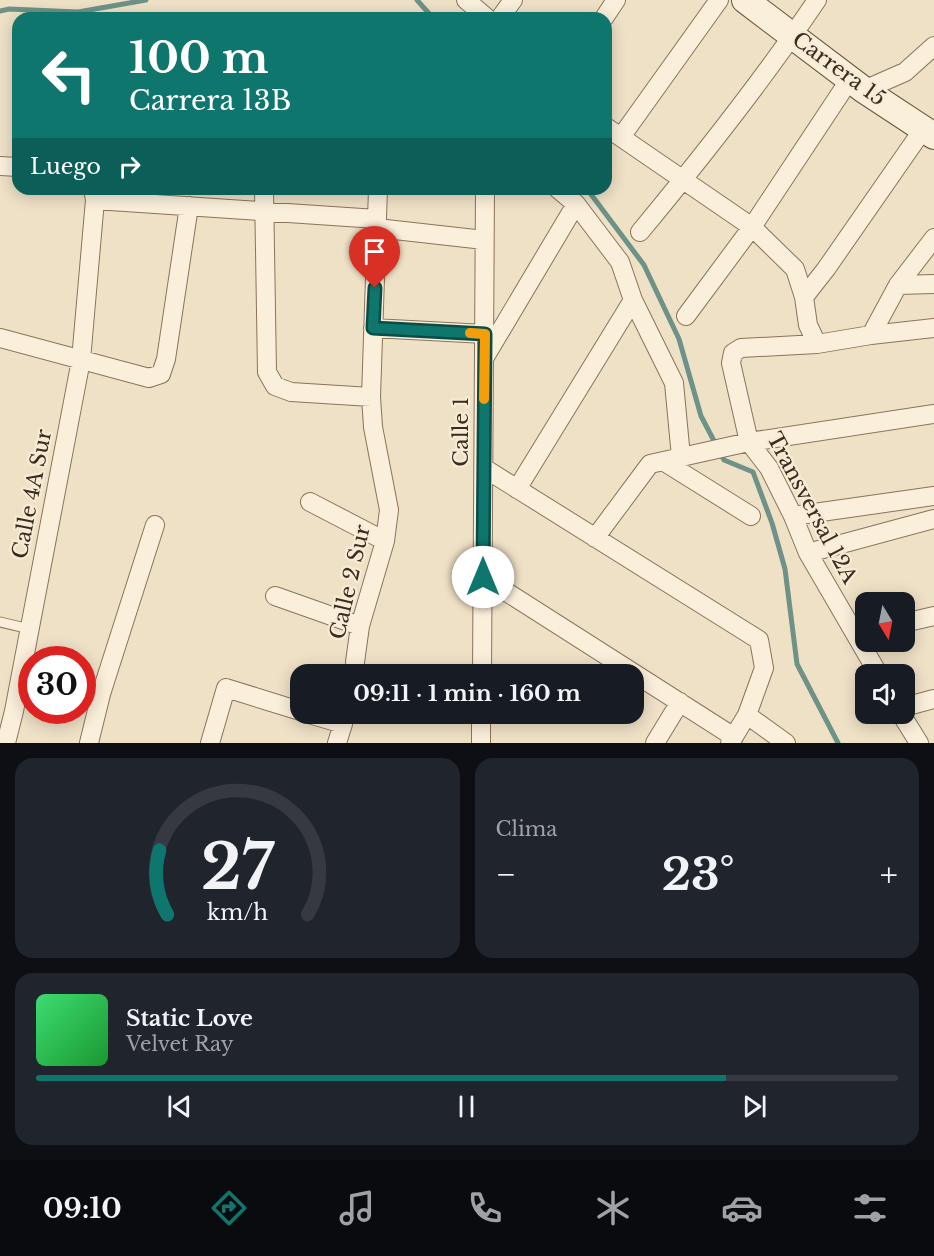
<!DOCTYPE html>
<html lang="es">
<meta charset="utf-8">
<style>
body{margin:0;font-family:"Libre Baskerville",serif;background:#20242c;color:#f1f3f6;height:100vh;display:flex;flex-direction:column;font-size:22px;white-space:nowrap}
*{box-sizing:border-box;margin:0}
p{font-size:20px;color:#9ea1a6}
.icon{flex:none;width:33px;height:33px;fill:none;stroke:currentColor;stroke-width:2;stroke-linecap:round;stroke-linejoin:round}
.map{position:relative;height:743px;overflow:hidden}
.side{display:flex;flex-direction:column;gap:15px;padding:15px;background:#0d0f14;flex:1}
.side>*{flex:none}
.hud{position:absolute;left:12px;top:12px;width:600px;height:183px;border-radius:18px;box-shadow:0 3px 15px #0003;background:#0f766e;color:#fff;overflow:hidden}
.needle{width:39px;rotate:170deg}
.buttons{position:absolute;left:855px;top:592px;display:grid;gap:12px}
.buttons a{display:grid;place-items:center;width:60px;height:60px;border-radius:12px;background:#171b24;box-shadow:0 3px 15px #0003;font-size:30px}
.speed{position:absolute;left:18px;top:646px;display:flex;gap:12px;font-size:30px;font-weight:700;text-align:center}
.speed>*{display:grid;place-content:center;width:78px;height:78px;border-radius:50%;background:#171b24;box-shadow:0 3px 15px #0003;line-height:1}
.speed .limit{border:9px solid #d22;background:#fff;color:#111}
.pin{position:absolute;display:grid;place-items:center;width:51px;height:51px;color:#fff;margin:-62px -26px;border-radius:50% 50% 50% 0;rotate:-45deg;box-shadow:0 0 6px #0007}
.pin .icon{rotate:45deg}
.me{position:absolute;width:66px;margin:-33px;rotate:0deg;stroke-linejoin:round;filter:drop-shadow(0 0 4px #0008)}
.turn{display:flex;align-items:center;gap:21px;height:126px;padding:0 18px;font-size:27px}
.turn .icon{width:78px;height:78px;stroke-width:2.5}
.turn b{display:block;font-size:42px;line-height:51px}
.then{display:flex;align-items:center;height:57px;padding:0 18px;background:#0003;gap:12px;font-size:22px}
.big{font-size:45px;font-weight:700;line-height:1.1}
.side .widget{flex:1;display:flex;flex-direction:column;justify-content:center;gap:9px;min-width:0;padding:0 21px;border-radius:18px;background:#20242c}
.side .dial{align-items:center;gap:0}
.dial svg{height:156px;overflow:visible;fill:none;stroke:#363941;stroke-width:7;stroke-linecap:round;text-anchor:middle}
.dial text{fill:#f1f3f6;stroke:none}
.song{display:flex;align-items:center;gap:18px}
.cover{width:72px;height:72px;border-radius:9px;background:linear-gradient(135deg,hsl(140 70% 55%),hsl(130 70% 35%))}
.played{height:6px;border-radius:3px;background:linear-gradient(90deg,#0f766e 80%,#363941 80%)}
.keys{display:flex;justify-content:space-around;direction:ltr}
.heat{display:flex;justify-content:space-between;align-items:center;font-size:33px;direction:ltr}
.side .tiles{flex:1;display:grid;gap:15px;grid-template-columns:1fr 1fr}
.widget:last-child{grid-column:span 2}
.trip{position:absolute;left:290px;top:664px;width:354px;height:60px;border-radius:18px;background:#171b24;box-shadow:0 3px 15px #0003;font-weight:700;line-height:60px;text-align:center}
.tabs{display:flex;height:96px;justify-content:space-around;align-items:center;background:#090b0e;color:#9ea1a6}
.tabs .icon{width:42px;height:42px}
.tabs .active{color:#0f766e}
.tabs b{font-size:27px;color:#f1f3f6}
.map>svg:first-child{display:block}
</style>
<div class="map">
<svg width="934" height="743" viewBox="0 0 934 743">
<rect width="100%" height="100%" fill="#efe1c6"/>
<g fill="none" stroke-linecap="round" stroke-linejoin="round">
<path stroke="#6e9287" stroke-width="5" d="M417 0 433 18
M0 11 9 9 78 12 146 0
M587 189 644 265 679 339 701 416 724 460 753 472 772 523 785 569 797 664 838 743"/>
<defs>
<path id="lane" d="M0 622 30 629"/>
<path id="street" d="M466 0 487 18
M500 18 513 0
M604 18 616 0
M864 90 905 72 934 46
M606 127 752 227 795 269 804 297 808 325 817 344
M621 137 719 0
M0 166 18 167
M264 189 267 372 275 386 291 392 371 397
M558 189 576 204 620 262 633 300 674 383 681 457
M95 200 377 219
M377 228 484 240
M640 232C702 157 763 80 817 0
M898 285 934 284
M804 297 826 269 924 128
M686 316 752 227 850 79
M373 328 485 334
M871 335 898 285 934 238
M0 338 149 378 161 374 166 359 189 206
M485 357 576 204
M663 461 751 516
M484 468 759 640 764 668 747 715 730 743
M517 489 633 300
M310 502 385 541
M793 516 934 496
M595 538 650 464 749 442 934 414
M808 553 934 519
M483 577 734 737
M275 596 360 626
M904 623 934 616
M355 662 360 626 385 541 389 510 373 427 371 397 378 189
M482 675 485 189
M879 675 808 553 793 516 769 468 749 442 731 363 733 353 741 348 817 344 871 335 934 328
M82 691 101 694
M904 707 934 699
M309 714 343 724 337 743
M901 714 919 743
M747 715 786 743
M6 743 14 711 81 360 95 200 93 189
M89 743 101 694 155 525
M210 743 226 688 300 711
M481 743V714
M655 743 680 702"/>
<path id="secondary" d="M745 0 864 90 934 136"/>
</defs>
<use href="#lane" stroke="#8b735b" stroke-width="11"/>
<use href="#street" stroke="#8b735b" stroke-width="20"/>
<use href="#secondary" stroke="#6d543e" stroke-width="28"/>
<use href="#lane" stroke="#faefda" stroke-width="9"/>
<use href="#street" stroke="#faefda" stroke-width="18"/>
<use href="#secondary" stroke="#faefda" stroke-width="26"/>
</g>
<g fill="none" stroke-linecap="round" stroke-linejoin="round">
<defs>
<path id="route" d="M375 288 373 328 485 334 483 577"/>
</defs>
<use href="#route" stroke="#0a4d48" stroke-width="15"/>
<use href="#route" stroke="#0f766e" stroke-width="10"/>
<path stroke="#f59e0b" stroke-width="10" d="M470 333 485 334 484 399"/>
</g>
<g text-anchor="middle" stroke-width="4.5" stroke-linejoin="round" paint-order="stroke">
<g font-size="21" fill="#3b2c1f" stroke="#f6ecd6">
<text transform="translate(839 69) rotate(36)" y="7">Carrera 15</text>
<text transform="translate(461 432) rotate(-90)" y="7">Calle 1</text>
<text transform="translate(32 494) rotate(-79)" y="7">Calle 4A Sur</text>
<text transform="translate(812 508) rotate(62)" y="7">Transversal 12A</text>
<text transform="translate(350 582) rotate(-77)" y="7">Calle 2 Sur</text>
</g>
</g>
</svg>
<div class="buttons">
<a><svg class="needle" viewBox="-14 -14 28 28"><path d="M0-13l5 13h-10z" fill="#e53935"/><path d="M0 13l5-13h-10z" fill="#9ea1a6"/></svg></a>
<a><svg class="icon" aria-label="sound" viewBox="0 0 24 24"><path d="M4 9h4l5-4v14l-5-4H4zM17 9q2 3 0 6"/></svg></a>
</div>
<div class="speed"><div class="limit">30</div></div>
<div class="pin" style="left:375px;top:288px;background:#d93025"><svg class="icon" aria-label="arrive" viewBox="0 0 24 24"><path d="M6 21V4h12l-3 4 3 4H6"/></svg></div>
<svg class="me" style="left:483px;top:577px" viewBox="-20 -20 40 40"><circle r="19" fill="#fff"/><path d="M0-13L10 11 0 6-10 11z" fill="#0f766e"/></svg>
<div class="trip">09:11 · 1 min · 160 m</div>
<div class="hud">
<div class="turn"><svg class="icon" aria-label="left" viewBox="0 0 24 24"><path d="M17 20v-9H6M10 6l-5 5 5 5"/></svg><div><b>100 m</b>Carrera 13B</div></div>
<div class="then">Luego<svg class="icon" aria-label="right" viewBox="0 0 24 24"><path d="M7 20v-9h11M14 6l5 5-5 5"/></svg></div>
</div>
</div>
<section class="side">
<div class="tiles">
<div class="widget dial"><svg viewBox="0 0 100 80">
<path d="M14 69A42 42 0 1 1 86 69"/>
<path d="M14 69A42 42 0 0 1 10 36" stroke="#0f766e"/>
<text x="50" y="56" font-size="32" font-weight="700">27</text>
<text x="50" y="72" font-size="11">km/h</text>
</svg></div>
<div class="widget"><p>Clima</p>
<div class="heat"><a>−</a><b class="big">23°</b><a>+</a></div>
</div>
<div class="widget">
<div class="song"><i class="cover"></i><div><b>Static Love</b><p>Velvet Ray</p></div></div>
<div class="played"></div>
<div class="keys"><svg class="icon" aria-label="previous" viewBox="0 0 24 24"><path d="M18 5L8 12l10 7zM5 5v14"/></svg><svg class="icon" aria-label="pause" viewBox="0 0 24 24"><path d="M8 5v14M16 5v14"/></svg><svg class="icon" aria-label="next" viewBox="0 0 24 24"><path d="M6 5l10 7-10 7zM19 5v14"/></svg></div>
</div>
</div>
</section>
<nav class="tabs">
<b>09:10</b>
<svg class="icon active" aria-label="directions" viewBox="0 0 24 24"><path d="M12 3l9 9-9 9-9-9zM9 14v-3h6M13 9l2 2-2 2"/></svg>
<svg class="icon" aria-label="music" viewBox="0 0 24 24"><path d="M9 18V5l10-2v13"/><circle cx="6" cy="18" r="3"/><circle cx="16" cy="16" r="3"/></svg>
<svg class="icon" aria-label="phone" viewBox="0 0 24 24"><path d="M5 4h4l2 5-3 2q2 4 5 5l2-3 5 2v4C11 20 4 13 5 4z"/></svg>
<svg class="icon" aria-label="climate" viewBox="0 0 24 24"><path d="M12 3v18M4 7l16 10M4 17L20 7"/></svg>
<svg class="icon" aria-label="car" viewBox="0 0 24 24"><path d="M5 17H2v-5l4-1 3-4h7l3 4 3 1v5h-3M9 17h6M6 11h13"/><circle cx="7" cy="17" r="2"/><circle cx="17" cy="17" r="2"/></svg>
<svg class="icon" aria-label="filters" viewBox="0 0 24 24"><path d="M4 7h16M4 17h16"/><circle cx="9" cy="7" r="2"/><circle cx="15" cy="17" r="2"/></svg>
</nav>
